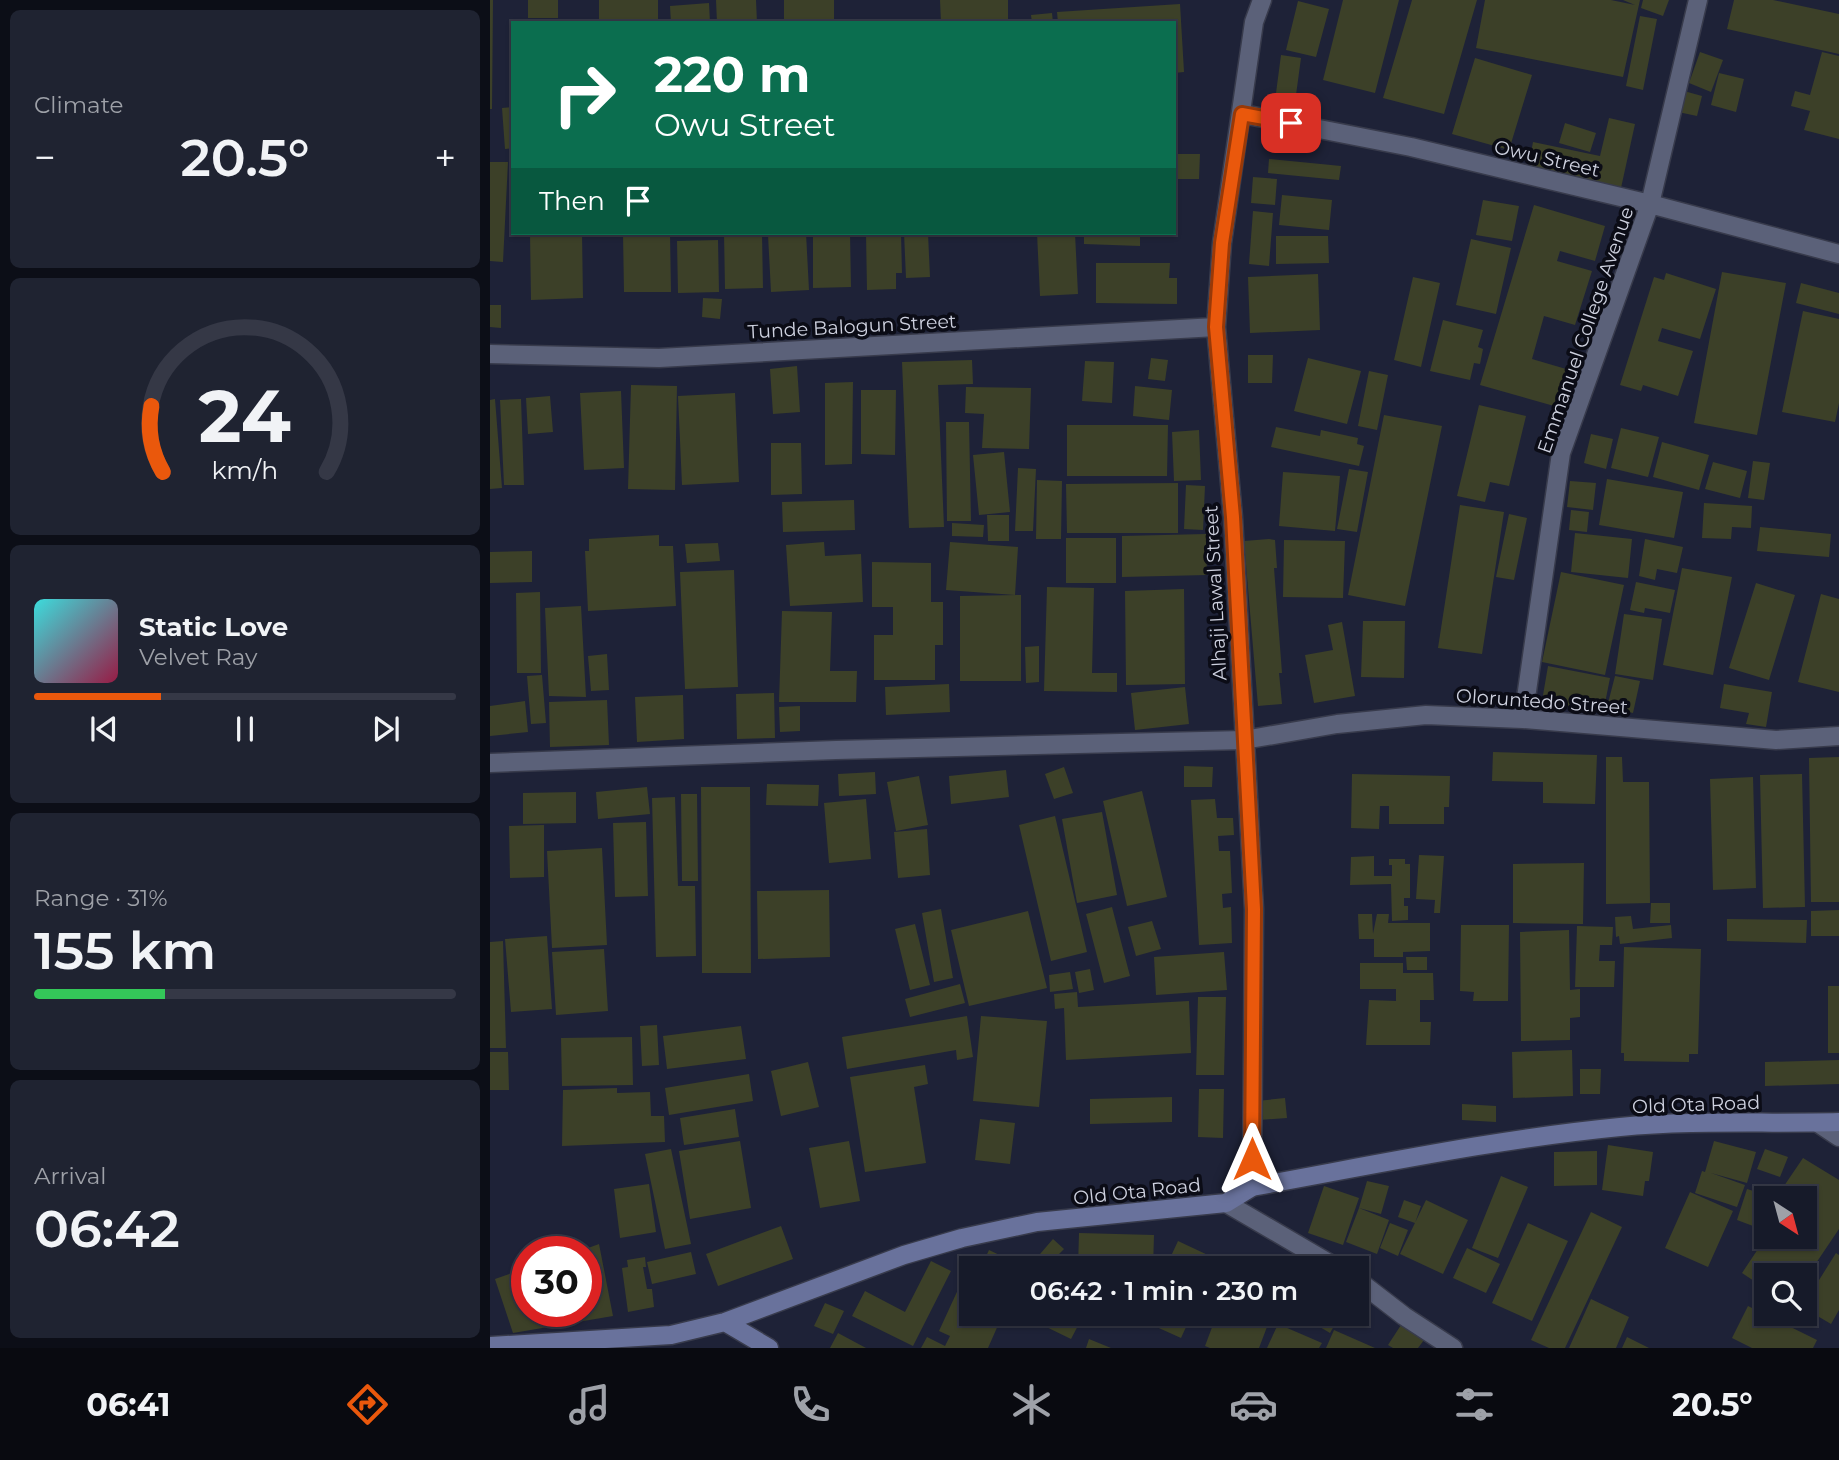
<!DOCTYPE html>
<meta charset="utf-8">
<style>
body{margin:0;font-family:Montserrat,sans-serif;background:#1f2331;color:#f1f3f6;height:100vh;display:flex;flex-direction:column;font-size:26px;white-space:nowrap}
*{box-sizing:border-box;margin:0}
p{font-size:23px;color:#9ea1a8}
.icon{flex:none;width:38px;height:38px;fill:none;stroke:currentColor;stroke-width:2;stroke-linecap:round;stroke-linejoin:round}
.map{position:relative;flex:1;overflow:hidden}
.side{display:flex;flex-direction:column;gap:10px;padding:10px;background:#0c0e17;width:490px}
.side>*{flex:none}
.hud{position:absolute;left:21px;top:21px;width:665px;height:214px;border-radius:0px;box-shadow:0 2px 5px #0004,0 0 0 2px #353846;background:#0b6e4f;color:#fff;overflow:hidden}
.needle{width:46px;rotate:144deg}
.tools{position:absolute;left:1264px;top:1186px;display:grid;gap:14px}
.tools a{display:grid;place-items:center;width:63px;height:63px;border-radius:0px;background:#161a29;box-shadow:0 2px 5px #0004,0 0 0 2px #353846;font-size:35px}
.speed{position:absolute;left:21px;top:1236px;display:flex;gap:14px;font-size:35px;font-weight:700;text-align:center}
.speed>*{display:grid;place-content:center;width:91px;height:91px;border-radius:50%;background:#161a29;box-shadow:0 2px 5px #0004,0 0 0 2px #353846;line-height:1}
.speed .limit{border:10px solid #d22;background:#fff;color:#111}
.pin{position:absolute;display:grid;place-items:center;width:60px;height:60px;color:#fff;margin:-30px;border-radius:14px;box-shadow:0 4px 10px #0006}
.me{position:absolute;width:77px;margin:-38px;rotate:0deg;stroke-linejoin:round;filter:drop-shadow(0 0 5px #0008)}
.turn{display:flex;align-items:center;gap:24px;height:147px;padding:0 28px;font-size:32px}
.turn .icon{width:91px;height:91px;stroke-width:2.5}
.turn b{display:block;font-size:49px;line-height:60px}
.then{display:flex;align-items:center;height:66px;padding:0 28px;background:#0003;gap:14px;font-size:26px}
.big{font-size:52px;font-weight:600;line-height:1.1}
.side .tile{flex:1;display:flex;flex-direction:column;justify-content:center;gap:10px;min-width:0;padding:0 24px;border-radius:10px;background:#1f2331}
.side .dial{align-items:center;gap:0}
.dial svg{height:182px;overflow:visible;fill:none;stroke:#353846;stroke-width:7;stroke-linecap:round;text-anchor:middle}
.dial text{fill:#f1f3f6;stroke:none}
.song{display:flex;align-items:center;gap:21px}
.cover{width:84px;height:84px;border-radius:10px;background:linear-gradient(135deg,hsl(180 70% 55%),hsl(340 70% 35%))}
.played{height:7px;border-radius:4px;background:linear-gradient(90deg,#ea580c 30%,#353846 30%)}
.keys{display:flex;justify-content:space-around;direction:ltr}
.heat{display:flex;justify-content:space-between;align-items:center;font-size:38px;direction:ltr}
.charge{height:10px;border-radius:5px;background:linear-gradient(90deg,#34c759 31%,#353846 0)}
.trip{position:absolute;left:469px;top:1256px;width:410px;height:70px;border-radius:0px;background:#161a29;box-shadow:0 2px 5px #0004,0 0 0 2px #353846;font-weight:600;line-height:70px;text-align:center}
.tab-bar{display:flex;height:112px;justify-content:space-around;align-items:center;background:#090a10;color:#9ea1a8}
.tab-bar .icon{width:49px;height:49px}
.tab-bar .current{color:#ea580c}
.tab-bar b{font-size:32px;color:#f1f3f6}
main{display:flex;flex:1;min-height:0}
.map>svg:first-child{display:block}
</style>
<main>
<section class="side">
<div class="tile"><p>Climate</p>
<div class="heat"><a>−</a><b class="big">20.5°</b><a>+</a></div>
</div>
<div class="tile dial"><svg viewBox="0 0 100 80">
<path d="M14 69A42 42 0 1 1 86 69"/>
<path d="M14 69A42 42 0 0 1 9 40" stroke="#ea580c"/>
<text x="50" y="56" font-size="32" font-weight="700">24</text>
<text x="50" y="72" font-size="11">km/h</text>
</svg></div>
<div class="tile">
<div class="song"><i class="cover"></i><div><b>Static Love</b><p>Velvet Ray</p></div></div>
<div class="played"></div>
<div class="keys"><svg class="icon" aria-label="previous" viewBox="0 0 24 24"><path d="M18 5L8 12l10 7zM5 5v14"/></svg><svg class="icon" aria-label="pause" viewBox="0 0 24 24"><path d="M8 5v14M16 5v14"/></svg><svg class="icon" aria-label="next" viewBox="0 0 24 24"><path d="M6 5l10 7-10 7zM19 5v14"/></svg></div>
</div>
<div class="tile"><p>Range · 31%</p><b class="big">155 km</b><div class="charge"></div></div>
<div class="tile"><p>Arrival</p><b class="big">06:42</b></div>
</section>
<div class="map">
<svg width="1349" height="1348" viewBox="0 0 1349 1348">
<rect width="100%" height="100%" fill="#1e2237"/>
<path fill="#3c4028" d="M0 0H3L2 109H0Z
M38 0H68V18H38Z
M109 0H168V23H109Z
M226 0H266L267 23H227Z
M294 0H344V23H294Z
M450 0H518V23H451Z
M853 0H909L885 93 833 80Z
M922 0H987L954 114 893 98Z
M995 0H1121L1145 5 1133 0H1150L1133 77 986 48Z
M1153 0H1179L1173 16 1151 8Z
M1244 0H1283L1349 14V54L1237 29Z
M808 1 839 9 826 57 796 50Z
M219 3 220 23H181L180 6Z
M690 4 694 72 684 73V23H568L567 12Z
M562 13 563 23H542L541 15Z
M1150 16 1167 19 1153 90 1136 86Z
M1210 52 1233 60 1221 92 1199 83Z
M1332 52 1349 56V139L1314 130 1320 111 1301 106 1305 91 1320 95Z
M791 55 811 58 806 95 786 93Z
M985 58 1042 75 1019 150 962 134Z
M1229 73 1254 79 1246 112 1221 105Z
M1194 91 1212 96 1207 116 1188 112Z
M23 107V148L15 149 12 108Z
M1119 118 1145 124 1131 188 1038 169 1043 142 1110 156Z
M1075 123 1106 133 1100 152 1069 143Z
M684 154H710L709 179H684Z
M779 159 851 166 849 180 778 173Z
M0 162H18L13 262 0 261Z
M763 177 787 179 785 205 761 203Z
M792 195 842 200 839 230 789 225Z
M993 200 1029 206 1022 241 986 235Z
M1044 205 1115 226 1105 261 1070 251 1067 261 1102 271 1085 325 1054 316 1042 359 1076 369 1064 406 990 385Z
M763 211 783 213 779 266 759 264Z
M40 233H92L93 298 41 300Z
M133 233H180L181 292H134Z
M234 233H272L273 288 235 289Z
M316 233 319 290 281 292 278 235Z
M323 233H360L361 287 323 288Z
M376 233H411L412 273H406V289L377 290Z
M414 233H438L440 277 416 278Z
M547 233H585L588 294 550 296Z
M594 233H650V246L594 244Z
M786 236H838L839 263 786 264Z
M981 239 1021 248 1006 314 966 305Z
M228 240 229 292 188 293 187 241Z
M606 263H680L679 278H687V304L606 303Z
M1232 272 1296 283 1267 435 1204 423Z
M1176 273 1226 289 1210 339 1172 328 1168 341 1203 351 1188 396 1153 385 1151 391 1130 385 1164 277 1174 280Z
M828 274 830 330 760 333 758 277Z
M923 277 950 283 931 367 904 360Z
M1311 283 1349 293V314L1306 303Z
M213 298 232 299 230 319 212 317Z
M0 305H11V328L0 327Z
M1313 311 1349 319V403L1345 422 1292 412Z
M953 320 993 330 988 347 993 349 990 364 984 363 980 380 940 371Z
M758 355H783L782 383H758Z
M661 358 678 360 675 381 658 379Z
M818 358 871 371 857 424 804 411Z
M482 360 483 384 448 385 454 527 419 528 412 362Z
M595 361 624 362 622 403 592 401Z
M307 366 310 412 283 414 280 369Z
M879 371 898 375 887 430 868 426Z
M363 382 362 464 335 465V383Z
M141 385 187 386 185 490 138 489Z
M645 386 682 390 679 420 643 416Z
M476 387 541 388 539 449 492 448 494 414 475 413Z
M371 390H406L405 455 371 454Z
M131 391 134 468 94 470 90 393Z
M245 393 249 482 192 485 188 396Z
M60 396 63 432 38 434 36 398Z
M5 399 12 488 0 489V400Z
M31 399 34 485H14L10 400Z
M989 405 1036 416 1019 486 1000 482 995 502 967 496Z
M894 415 952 426 915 606 858 595Z
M456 422H479L481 521H457Z
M577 425H678L677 476H577Z
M786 427 830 436 831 430 868 438 867 444 874 446 869 466 781 447Z
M1131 428 1169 437 1158 477 1121 468Z
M709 430 711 480 684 481 682 432Z
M1101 434 1123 439 1116 469 1094 463Z
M1172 442 1219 455 1209 490 1163 477Z
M281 443H311L312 494 281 495Z
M514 452 520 512 489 515 483 455Z
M1263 461 1280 463 1274 500 1258 498Z
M1223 462 1257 471 1250 498 1215 489Z
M528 468 546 469 543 531H525Z
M859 469 878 472 867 532 847 529Z
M793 472 850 476 845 531 789 526Z
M1117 479 1193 492 1184 538 1109 525Z
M547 480 572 481 571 539H546Z
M1080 481 1106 483 1103 510 1077 507Z
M688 483V533H577L576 484Z
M696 485 715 486 713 530 694 529Z
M364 500 365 530 293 532 292 502Z
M1214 503 1262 506 1261 528 1242 527 1241 539 1212 538Z
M970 505 1014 512 992 654 948 648Z
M1081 510 1099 512 1097 532 1079 530Z
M1019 514 1037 518 1024 580 1006 577Z
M497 515H519V541H498Z
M462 523 494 525 493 537 462 536Z
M1270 527 1341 534 1339 557 1267 551Z
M1085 533 1142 539 1138 578 1081 572Z
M716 534 717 575 632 577V536Z
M169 535V546H183L186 606 98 611 95 551H99V539Z
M576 538H626V583H576Z
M779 539 785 540 787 568H784L792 673H789L792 704 768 706 754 541Z
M1155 539 1193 547 1187 573 1167 569 1165 580 1149 576Z
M794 540 855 541 853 598 793 597Z
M334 542 335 556 371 554 373 602 300 606 296 545Z
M460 542 528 547 525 595 456 590Z
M228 543 230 561 197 563 195 544Z
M42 551V582L0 583V552Z
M382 562 441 563V602H453V645H445V680H384V635H403V607H382Z
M1192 568 1242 577 1223 675 1173 665Z
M244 570 248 687 195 689 190 572Z
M1071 572 1134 585 1115 675 1052 662Z
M1146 582 1185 590 1180 613 1155 608 1154 613 1140 610Z
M1266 583 1305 595 1279 680 1239 668Z
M557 587 604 588 602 673H627V692L554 691Z
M694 589 695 684 636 685 635 591Z
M50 592 51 673H27L26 593Z
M1331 594 1349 599V692L1308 682Z
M531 595V681H470V596Z
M91 606 96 697 59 696 55 608Z
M292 611 342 612 340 671H367L366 702H289Z
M1134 614 1172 619 1163 680 1125 674Z
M873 621H915L914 678 871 677Z
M852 622 865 696 824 703 815 655 843 650 838 625Z
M549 646V682L536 683 535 647Z
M117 654 119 690 101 691 98 656Z
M1058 666 1120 678 1113 713 1052 701Z
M52 675 56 723 41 724 37 676Z
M1125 676 1150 681 1143 713 1117 707Z
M459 684 460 712 396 715 395 687Z
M1234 684 1282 692 1276 727 1256 724 1259 713 1230 708Z
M695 687 699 724 645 730 641 693Z
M284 693 285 738 247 739 246 694Z
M193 695 194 739 147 742 145 697Z
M117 700 119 745 60 747 59 702Z
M35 701 38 732 0 736V706Z
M310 706V731L290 732 289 707Z
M1003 752 1107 755 1105 804 1053 803V782L1002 781Z
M1116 757H1132L1133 782H1159L1160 903 1116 904Z
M1349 757V902H1321L1319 758Z
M694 766 723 767 722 787H694Z
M574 767 583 793 564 799 555 774Z
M516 770 519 797 461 804 459 776Z
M385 772 386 794 349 796 348 774Z
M862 774 960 776 959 807H954V824H899V806H890L889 829 861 828Z
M1312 774 1315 907 1273 908 1270 775Z
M429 776 438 825 406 831 397 782Z
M1263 777 1266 888 1223 890 1220 779Z
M277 784 329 785 328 806 276 805Z
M157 787 160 814 108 819 106 792Z
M211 787H260L261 973H212Z
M652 791 677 897 637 906 613 801Z
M86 792V823L33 824V793Z
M191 794H207L208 881H192Z
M185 797 188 886H205L206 956 166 957 162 798Z
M376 799 381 859 339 863 334 803Z
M725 799 727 818H743L744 835 728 836 729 851H740L742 893 732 894 733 908 741 907 742 943 709 945 701 800Z
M612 812 627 895 587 903 572 819Z
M565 816 597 952 561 961 529 825Z
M156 822 158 896 125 897 123 823Z
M54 825V877L20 878 19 826Z
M437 829 440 875 408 878 404 832Z
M112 848 117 945 62 948 57 851Z
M929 855 954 856 950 913H944L945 900 926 899Z
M884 856V876H902V865H899V859H915V864H920V898H914V906H918V920L902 921 901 884 860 885 861 857Z
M1094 863 1093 924 1023 923V864Z
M339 890 340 957 268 959 267 891Z
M1161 903H1180V923H1160Z
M622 907 640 976 614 983 596 914Z
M451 909 463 978 444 982 432 913Z
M1349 910V936H1321V911Z
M538 911 557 988 479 1006 461 930Z
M868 914H882L883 934 887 914H899L898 923H940V951L913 952V957H884V939H869Z
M1141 916 1143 929 1181 925 1182 938 1130 944 1129 936 1126 937 1125 917Z
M1237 919 1317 920 1316 943 1237 941Z
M662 921 671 949 646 956 638 927Z
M425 924 440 985 420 990 405 929Z
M971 925H1019L1018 1001H983L984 992 970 991Z
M1087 926 1123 927 1122 945H1110L1109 961H1125L1124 987H1085Z
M1079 930 1080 990 1090 989V1017L1080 1018V1040L1031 1041 1030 932Z
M57 936 62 1009 21 1012 15 939Z
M13 941 16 1048H0V942Z
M1134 947 1211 949 1208 1054H1199V1062L1134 1061V1053H1131Z
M114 949 118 1011 66 1015 62 952Z
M734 952 737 990 666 995 664 957Z
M916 957H937V970H917Z
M870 963H913V973H943L944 1000H930V1022H941L940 1045H876L879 1000 906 1001V989H870Z
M600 969 604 990 589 993 585 972Z
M580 972 583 989 560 992 559 975Z
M470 984 475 1003 420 1017 415 999Z
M1338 986H1349V1053H1338Z
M587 992 588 1007 699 1001 701 1053 576 1060 574 1008 565 1009 564 994Z
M708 997H736L734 1075H706Z
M477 1016 483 1057 467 1060 466 1050 357 1069 352 1037Z
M491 1016 557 1021 549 1107 483 1101Z
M167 1025 169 1065 152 1066 150 1026Z
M251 1026 256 1059 177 1069 173 1036Z
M142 1037 143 1085 72 1086 71 1038Z
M1082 1050 1083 1096 1023 1098 1022 1052Z
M0 1052H18L19 1090H0Z
M1349 1060V1084L1275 1086V1062Z
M318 1062 329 1107 291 1116 281 1071Z
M435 1065 438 1084 424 1087 436 1163 375 1172 360 1077Z
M1090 1069H1111L1110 1094H1090Z
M259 1074 263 1101 179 1115 175 1088Z
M127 1088V1093L160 1092 161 1116H174L175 1142 72 1146 73 1090Z
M709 1089H734L733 1138 708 1137Z
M682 1097V1122L600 1124V1099Z
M795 1098 797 1118 769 1120 767 1101Z
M972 1104 1006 1106V1122L972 1120Z
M245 1109 249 1137 194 1145 190 1118Z
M490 1119 525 1123 520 1164 485 1160Z
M250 1141 261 1208 200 1219 189 1151Z
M359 1141 370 1201 330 1208 319 1148Z
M1224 1141 1266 1152 1257 1183 1221 1173 1255 1185 1247 1207 1205 1193 1212 1171 1215 1172Z
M1118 1145 1163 1152 1159 1181H1155L1153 1196 1112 1190Z
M181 1149 201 1244 175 1249 155 1154Z
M1275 1149 1298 1157 1290 1177 1267 1169Z
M1107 1151V1185L1064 1186V1152Z
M1313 1158 1349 1180V1229L1314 1281V1276H1276V1289L1252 1273 1276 1237H1314V1199H1301L1305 1193 1294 1186Z
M1011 1176 1038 1187 1008 1258 982 1248Z
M877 1181 899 1186 891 1214 869 1208Z
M159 1184 166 1232 130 1238 124 1189Z
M834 1186 869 1198 853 1245 818 1233Z
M1257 1189 1273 1194 1263 1226 1247 1220Z
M1200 1192 1243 1211 1218 1267 1175 1248Z
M914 1200 931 1206 925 1223 908 1217Z
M936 1200 978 1220 953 1274 910 1254Z
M869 1208 899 1220 887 1254 856 1242Z
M1101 1212 1132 1227 1075 1348H1059L1041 1340Z
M900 1223 918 1230 908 1256 890 1248Z
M1038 1223 1078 1241 1042 1321 1002 1303Z
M291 1226 303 1259 228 1286 216 1254Z
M589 1233 664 1235 663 1269 588 1267Z
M563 1239 574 1249 568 1255 582 1269H552L544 1261Z
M688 1241 737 1264 734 1269H675Z
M109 1244 123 1316 23 1333 5 1279 37 1268V1311H96V1251H90Z
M977 1248 1010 1264 996 1293 963 1278Z
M499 1250 535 1267 534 1269H490Z
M201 1252 206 1274 162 1284 157 1262Z
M1346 1253 1349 1255V1310L1341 1324 1314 1308V1304Z
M155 1257 156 1267H153L157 1289H162L164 1307 138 1312 132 1268 138 1267 137 1260Z
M441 1261 461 1271 423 1346 362 1316 375 1291 415 1312Z
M477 1270 481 1272V1314H513L498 1348H431L437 1337 455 1346 460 1336 449 1331Z
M1101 1299 1139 1317 1126 1348H1079Z
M335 1303 354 1311 343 1334 324 1326Z
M1258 1306 1327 1340 1323 1348H1262L1242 1338Z
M547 1314H579L591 1320 581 1339 544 1321Z
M653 1314H702L691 1338 651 1320Z
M727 1314H773L772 1316 780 1319 769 1348H720L715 1346Z
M808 1314H851L840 1333Z
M788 1324 832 1343 829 1348H777Z
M911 1325 934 1340 928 1348H903L898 1345Z
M844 1330 885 1348H836Z
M348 1333 376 1348H340Z
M1137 1337 1159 1348H1132Z
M599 1339 621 1348H596Z"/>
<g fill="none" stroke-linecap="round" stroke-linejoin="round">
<defs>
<path id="street" d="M753 114 921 147 1160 204 1349 254
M0 354 169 358 726 327
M1033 719 1071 453 1160 204 1208 0
M0 763 346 750 754 740 847 724 936 715 1033 719 1286 740 1349 736
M1328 1123 1349 1137
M762 1187 764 909 743 517 726 327 732 243 764 22 772 0
M736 1203 849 1269
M866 1279 914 1316 963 1348"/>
<path id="secondary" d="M235 1322 279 1348
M0 1346 181 1335 235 1322 414 1255 472 1238 547 1222 736 1203 762 1187C884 1165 1006 1139 1130 1127 1203 1120 1276 1124 1349 1122"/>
</defs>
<use href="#street" stroke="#383b4c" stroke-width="21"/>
<use href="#secondary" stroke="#383b4c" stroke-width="21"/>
<use href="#street" stroke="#5b6179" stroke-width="18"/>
<use href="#secondary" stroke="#69729c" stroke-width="18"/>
</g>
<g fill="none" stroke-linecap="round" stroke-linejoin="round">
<defs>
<path id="route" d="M762 1159 764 909 743 517 726 327 732 243 752 114 801 123"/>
</defs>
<use href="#route" stroke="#983908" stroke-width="18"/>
<use href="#route" stroke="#ea580c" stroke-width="12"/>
</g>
<g text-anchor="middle" stroke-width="7" stroke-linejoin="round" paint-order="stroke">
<g font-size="19" fill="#ced1df" stroke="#0b0c16">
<text transform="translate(1057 158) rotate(13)" y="7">Owu Street</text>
<text transform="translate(362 326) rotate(-3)" y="7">Tunde Balogun Street</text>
<text transform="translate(1095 330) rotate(-71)" y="7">Emmanuel College Avenue</text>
<text transform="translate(725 593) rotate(-93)" y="7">Alhaji Lawal Street</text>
<text transform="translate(1052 701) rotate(4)" y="7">Oloruntedo Street</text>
<text transform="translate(1206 1104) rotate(-2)" y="7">Old Ota Road</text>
<text transform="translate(647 1191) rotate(-6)" y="7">Old Ota Road</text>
</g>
</g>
</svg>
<div class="tools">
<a><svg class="needle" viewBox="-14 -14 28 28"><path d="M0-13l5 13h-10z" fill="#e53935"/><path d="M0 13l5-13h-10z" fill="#9ea1a8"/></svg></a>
<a><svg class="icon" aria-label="search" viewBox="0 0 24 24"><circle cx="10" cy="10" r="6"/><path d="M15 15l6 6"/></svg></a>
</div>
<div class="speed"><div class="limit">30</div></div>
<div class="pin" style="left:801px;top:123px;background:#d93025"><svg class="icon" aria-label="arrive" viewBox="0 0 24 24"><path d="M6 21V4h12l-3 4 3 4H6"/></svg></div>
<svg class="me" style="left:762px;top:1159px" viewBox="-20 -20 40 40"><path d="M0-17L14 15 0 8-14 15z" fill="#ea580c" stroke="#fff" stroke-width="4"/></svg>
<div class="trip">06:42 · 1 min · 230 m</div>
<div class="hud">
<div class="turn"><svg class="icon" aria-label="right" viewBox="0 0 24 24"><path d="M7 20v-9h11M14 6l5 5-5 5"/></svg><div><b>220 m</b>Owu Street</div></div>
<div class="then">Then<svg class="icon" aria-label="arrive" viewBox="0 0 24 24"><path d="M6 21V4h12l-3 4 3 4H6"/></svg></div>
</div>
</div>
</main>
<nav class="tab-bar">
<b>06:41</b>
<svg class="icon current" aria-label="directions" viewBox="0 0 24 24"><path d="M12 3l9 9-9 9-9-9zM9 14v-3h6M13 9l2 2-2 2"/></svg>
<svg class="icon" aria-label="music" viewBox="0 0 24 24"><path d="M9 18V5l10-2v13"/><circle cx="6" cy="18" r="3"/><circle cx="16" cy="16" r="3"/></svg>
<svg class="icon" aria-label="phone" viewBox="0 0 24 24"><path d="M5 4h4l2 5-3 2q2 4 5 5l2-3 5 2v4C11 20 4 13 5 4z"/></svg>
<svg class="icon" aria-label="climate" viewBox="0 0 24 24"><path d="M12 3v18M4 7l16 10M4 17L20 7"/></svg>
<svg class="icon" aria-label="car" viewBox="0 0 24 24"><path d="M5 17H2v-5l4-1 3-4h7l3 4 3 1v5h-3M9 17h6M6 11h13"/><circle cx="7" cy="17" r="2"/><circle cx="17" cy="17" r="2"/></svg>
<svg class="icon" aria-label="filters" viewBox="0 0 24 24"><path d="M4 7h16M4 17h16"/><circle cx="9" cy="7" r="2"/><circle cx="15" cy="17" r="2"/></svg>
<b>20.5°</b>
</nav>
